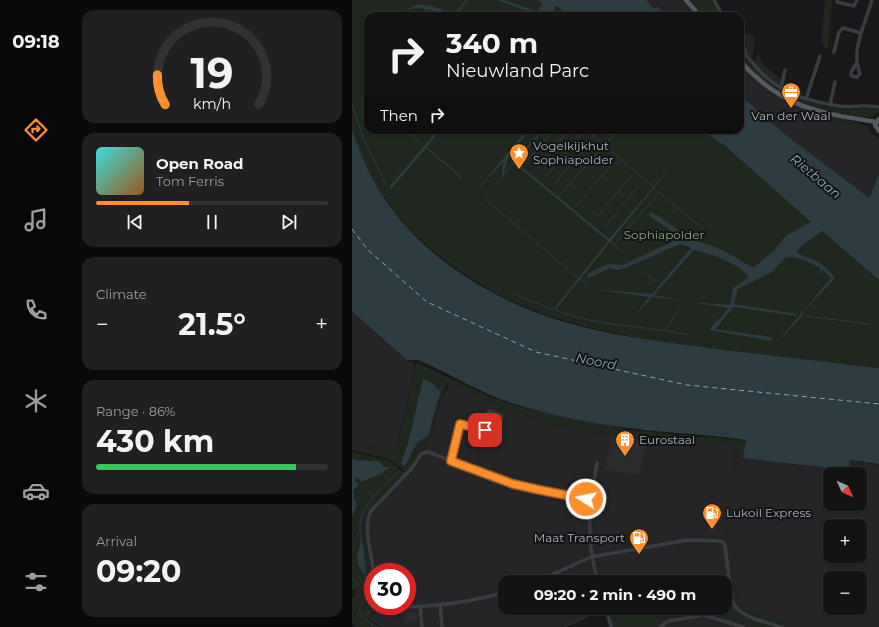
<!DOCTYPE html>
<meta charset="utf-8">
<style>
body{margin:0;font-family:Montserrat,sans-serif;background:#202022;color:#f1f3f6;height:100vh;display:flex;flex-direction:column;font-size:15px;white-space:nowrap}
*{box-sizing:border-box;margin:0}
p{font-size:13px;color:#9d9ea0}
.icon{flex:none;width:22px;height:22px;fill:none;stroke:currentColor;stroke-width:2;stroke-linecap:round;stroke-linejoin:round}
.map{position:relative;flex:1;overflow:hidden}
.sheet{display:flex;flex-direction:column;gap:10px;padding:10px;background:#0a0a0b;width:280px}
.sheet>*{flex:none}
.guide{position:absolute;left:12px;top:12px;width:380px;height:122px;border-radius:12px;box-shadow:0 1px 3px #0004,0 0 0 1px #323234;background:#131314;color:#f1f3f6;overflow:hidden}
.needle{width:26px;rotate:135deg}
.buttons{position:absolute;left:471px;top:467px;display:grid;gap:8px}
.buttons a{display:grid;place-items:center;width:44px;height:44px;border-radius:8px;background:#131314;box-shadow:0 1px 3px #0004,0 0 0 1px #323234;font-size:20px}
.speed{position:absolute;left:12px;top:563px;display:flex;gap:8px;font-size:20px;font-weight:700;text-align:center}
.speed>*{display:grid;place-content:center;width:52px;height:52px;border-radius:50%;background:#131314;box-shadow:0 1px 3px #0004,0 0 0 1px #323234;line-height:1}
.speed .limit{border:6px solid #d22;background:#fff;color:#111}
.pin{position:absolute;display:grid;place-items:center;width:34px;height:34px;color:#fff;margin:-17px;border-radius:8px;box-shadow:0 2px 6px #0006}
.me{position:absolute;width:44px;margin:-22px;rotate:280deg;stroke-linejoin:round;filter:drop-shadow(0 0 3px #0008)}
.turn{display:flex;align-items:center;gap:14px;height:84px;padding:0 16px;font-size:18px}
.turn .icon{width:52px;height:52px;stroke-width:2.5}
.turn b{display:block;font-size:28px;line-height:34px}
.then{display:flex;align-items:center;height:38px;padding:0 16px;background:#0003;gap:8px;font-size:15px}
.big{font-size:30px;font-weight:700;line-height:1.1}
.sheet .tile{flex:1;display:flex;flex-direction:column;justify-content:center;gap:6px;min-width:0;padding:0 14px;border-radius:12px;background:#202022}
.sheet .dial{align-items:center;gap:0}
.dial svg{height:104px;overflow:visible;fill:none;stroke:#323234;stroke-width:7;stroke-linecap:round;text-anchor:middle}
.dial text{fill:#f1f3f6;stroke:none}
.song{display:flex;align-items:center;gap:12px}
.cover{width:48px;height:48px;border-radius:6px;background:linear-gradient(135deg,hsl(180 70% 55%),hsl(30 70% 35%))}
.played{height:4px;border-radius:2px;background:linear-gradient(90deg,#ff8e2d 40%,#323234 40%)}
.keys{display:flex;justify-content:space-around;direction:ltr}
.heat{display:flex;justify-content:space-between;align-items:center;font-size:22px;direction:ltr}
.charge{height:6px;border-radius:3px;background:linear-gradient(90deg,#34c759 86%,#323234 0)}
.trip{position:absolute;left:146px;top:575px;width:234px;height:40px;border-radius:12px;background:#131314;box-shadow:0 1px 3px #0004,0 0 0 1px #323234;font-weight:700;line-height:40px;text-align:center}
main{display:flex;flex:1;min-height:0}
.tab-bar{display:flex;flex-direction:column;width:72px;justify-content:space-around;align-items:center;background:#080808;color:#9d9ea0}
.tab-bar .icon{width:28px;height:28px}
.tab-bar .selected{color:#ff8e2d}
.tab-bar b{font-size:18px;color:#f1f3f6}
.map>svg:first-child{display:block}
</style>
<main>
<nav class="tab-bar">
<b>09:18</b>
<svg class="icon selected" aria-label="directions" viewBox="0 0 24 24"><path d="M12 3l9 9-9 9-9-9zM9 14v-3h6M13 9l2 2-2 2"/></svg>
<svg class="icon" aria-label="music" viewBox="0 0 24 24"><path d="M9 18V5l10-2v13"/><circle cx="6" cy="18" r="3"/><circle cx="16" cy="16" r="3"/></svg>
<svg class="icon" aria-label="phone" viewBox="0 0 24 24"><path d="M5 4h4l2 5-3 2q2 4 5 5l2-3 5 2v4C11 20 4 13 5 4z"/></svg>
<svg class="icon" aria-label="climate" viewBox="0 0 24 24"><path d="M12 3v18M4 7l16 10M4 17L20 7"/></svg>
<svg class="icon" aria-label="car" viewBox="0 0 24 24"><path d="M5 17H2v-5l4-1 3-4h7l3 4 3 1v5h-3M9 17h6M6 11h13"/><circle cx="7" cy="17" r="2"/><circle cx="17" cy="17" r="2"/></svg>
<svg class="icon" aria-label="filters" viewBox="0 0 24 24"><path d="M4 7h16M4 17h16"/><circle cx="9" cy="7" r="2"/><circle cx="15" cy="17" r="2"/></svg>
</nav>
<section class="sheet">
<div class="tile dial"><svg viewBox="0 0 100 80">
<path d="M14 69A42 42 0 1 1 86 69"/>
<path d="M14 69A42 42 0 0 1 8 46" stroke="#ff8e2d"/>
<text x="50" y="56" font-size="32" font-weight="700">19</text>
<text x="50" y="72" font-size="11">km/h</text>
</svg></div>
<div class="tile">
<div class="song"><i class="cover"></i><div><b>Open Road</b><p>Tom Ferris</p></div></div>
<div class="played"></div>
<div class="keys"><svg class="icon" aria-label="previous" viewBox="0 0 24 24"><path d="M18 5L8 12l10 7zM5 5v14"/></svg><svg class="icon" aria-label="pause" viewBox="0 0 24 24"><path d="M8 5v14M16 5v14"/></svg><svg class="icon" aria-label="next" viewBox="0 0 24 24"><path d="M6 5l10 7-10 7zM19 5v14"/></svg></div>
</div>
<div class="tile"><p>Climate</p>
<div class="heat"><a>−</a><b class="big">21.5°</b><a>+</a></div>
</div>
<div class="tile"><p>Range · 86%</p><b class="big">430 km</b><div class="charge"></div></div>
<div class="tile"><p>Arrival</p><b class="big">09:20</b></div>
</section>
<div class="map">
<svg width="527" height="627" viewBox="0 0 527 627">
<rect width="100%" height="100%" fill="#19191b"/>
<path fill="#252528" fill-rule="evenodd" d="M270 0H330L346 16H297Z
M388 57 435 102 511 128 527 147V178L519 200 428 134 388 97Z
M0 313 55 360 64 365 43 452 0 441Z
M100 381 152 404 278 430 527 465V627H258L251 611 209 627H30L17 619 29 606H55V572H21V580L12 527 11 516 16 508 53 470 64 453 74 449 89 400ZM478 474H508V504H478ZM478 526H508V556H478ZM478 578H508V608H478ZM153 582H373V608H153Z"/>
<path fill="#1f271e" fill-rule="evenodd" d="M0 0H184C197 6 209 7 220 16H16V130H352C367 141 381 154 396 166L527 280V368C467 361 408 355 348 347 260 334 183 323 108 271 85 255 64 238 46 216 27 192 8 162 0 131 0 120 0 105 0 94 0 63 0 31 0 0Z
M336 0H360L369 16H350Z
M473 0H480L476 47 474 50 469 42Z
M388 31 390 34 403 36 402 54 399 57 395 54V50L388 42Z
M388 51C396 59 404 71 414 78 436 95 465 108 493 109 505 109 515 107 527 109V112L518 118 501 117 450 105 416 87 388 59Z
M406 52 412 66 430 79 428 84C418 82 409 71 403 62Z
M468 114 504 122 517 128 519 133 527 138V148L515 133 501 125 467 116Z
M65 363 136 396 180 411 233 423 270 429 393 441V446H384L385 447 376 535 374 534 383 445 366 443 365 447 302 441 213 429 157 411 94 384 74 448 64 455 53 471 37 459 0 450V441L43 452ZM71 379 89 391 76 436 66 442 60 455 49 463 57 439Z
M0 452 37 461 51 472 17 509 12 516V528L21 580V606H29L16 619 29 627H4L0 623V596L2 598 4 592 0 587V517L5 505 1 496 7 484 3 481 4 478H6L9 482 18 479 38 467H32L27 461 4 460 0 458Z
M385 583V589L387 593 385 594 397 610 400 609V611L432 622 431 626 391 613 384 607 386 605 383 584Z
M373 592 376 593 377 604 375 610 425 627H399L354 612 324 618 312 627H263L260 610 269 608H373Z"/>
<path fill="#2d3c41" d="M43 0C46 2 52 9 55 9 58 9 61 6 64 5 76 4 90 9 101 15L114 0H116L104 15C116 12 125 9 136 16H92L84 11 66 8H61L54 10Z
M145 0H152L186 12 190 3 184 0H294L302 9 305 7 311 13 313 12 315 15V16H220L204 6 200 13 203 16H180L181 13Z
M388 95 431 133 516 197 518 196 527 175V280L470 231 446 249 444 252C450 256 455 257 461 259 470 262 477 271 483 278L452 311 451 315 429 339H428L479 278 471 270 465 276 469 269C459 262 446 257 434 257L420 272 386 289 382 304 445 314 444 316 382 307 363 329 419 337 420 341 357 330 377 308 338 302 378 305 381 288 397 277C383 261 361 255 342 250L302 295 333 301 300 297 279 321 297 297 240 289 300 294 339 248 328 244 274 268 265 270 258 268 236 278 235 274 256 264 270 265 326 239 314 227 297 216 298 212C314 219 325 231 340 239 348 243 357 244 366 248 378 254 390 261 401 268L420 252 435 235 459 222 372 145 366 142 352 130H388Z
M0 130C9 155 19 180 35 202 70 254 130 292 188 314 237 332 291 339 342 346 404 354 465 361 527 368V464L498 460 497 470 391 458 394 440C355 434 315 433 276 428 237 423 197 415 160 403 127 393 98 373 66 360H55L0 312Z
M86 130H88L75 147 110 177 109 178 74 148 39 189 38 186Z
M175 130H178L157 155 152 173 190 130H192L164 162 257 239 326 158 259 241 277 258 258 242 204 309 203 307 256 241 162 163 132 198 150 176 151 162 123 192Z
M71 379 83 384 82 386 89 391 76 436 66 442 53 466 49 464 57 439Z
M0 458 4 460 27 461 32 467H39L29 474 9 482 6 478H4L3 481 7 484C0 493 1 494 5 505L0 517Z
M9 542H11L14 575C2 565 5 554 9 542Z"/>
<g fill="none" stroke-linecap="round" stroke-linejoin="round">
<path stroke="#2d3c41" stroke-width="1" d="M0 105 11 137 34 185
M54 130 70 144
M234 130 300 186
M175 161 202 130
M185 168 217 130
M194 176 230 134
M203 183 239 142
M305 191 351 229
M206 197 266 130
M132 198 220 273 237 286
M224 206 260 164
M246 216 279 176
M253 227 285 187
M265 241 305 195
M289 270 304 282
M161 294C188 304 214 316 242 321 273 327 305 328 336 335
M454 316 518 324
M313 330 327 310
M9 542C9 536 7 529 8 523 11 502 32 486 47 471
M13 574 17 589 21 597
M0 577C6 585 17 592 10 603
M0 588 4 584
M8 607C5 616 18 623 25 627
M12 616 24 606
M212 627 247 611"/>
<path stroke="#7faab9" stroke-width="1" stroke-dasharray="5 4" stroke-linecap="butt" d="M0 229 16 250 75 302 184 352 335 385 527 404"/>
</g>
<path fill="#2c2c2f" d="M258 436 295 440 287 475 252 470 259 442Z
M53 613H65L66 621 52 622Z"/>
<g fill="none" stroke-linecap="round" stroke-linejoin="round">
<path stroke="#393c41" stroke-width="3.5" d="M362 0 371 16
M485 0V2L502 6 505 0
M388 43 393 50V54
M388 49C397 57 404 68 413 76 434 95 460 102 487 106 500 108 513 104 527 107
M482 52 487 32 491 28 509 33
M505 62 499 72V75L502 77H505L508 74C507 70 505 65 505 61 503 43 515 18 520 0
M429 88 433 70
M454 99 468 56
M478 105 483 82
M99 461 107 424 146 432 150 416 137 411 133 429
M239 500 245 463
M22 572C19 555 11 527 19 511L60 468 70 453 76 452 161 484 188 490 239 500C236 527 238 555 246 582
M184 582 239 557 250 555 336 540 366 541 371 542 373 546 380 600C386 618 412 621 429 627
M88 605 90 627
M43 606C53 608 64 606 74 606 101 604 127 600 153 592
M68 606 70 627
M254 608 259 627
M308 627 316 621 352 615 391 627"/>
<path stroke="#555a60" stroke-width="4.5" d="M334 0 348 16
M388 61C429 107 466 113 524 122
M527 119 523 125 527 131"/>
</g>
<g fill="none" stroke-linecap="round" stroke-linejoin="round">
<defs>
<path id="route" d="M133 430 108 424 99 461 161 484 188 490 234 499"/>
</defs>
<use href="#route" stroke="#a65c1d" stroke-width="10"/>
<use href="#route" stroke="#ff8e2d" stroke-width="7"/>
</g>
<defs>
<symbol id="office-pin" viewBox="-11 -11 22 30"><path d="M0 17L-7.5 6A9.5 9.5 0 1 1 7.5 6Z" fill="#ff8e2d" stroke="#141416"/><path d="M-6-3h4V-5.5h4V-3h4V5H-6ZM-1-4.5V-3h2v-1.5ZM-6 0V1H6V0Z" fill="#fff"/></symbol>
<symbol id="sight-pin" viewBox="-11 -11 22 30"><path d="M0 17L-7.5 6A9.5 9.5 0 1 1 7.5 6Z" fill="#ff8e2d" stroke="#141416"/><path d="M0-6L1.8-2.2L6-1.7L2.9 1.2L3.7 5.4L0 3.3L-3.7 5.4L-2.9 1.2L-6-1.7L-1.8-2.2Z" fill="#fff"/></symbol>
<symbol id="building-pin" viewBox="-11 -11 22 30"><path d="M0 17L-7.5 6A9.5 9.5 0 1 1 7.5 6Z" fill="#ff8e2d" stroke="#141416"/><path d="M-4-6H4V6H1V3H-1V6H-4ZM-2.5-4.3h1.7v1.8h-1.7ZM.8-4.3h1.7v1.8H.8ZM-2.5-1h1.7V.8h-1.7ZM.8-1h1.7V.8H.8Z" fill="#fff"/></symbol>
<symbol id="fuel-pin" viewBox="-11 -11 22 30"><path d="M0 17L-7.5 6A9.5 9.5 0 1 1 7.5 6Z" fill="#ff8e2d" stroke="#141416"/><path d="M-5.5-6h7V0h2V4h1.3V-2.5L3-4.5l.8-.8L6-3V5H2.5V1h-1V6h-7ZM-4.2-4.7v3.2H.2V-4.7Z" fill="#fff"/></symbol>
</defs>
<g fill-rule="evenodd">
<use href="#office-pin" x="428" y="81" width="22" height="30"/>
<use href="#sight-pin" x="156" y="142" width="22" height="30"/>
<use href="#building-pin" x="262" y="429" width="22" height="30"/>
<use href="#fuel-pin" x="349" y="502" width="22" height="30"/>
<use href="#fuel-pin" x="276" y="527" width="22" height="30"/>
</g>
<g text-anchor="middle" stroke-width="4" stroke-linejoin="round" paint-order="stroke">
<g font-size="12" fill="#aab3bc" stroke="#141416" text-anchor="start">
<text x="439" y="120" text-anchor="middle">Van der Waal</text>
<text x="181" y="150">Vogelkijkhut<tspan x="181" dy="14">Sophiapolder</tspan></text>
<text x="287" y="444">Eurostaal</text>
<text x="374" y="517">Lukoil Express</text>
<text x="273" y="542" text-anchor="end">Maat Transport</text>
</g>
<g font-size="12" fill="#86a880" stroke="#141416">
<text x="312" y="239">Sophiapolder</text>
</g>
<g font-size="13" font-style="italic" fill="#7faab9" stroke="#141416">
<text transform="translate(464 176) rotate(40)" y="5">Rietbaan</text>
<text transform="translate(244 361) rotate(11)" y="5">Noord</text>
</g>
</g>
</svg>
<div class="buttons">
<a><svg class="needle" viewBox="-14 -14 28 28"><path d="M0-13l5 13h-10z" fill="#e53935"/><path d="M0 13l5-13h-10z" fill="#9d9ea0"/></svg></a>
<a>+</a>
<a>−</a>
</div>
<div class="speed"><div class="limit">30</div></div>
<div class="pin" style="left:133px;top:430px;background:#d93025"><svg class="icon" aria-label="arrive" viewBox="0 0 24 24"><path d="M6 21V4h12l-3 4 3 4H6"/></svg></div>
<svg class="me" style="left:234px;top:499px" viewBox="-20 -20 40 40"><circle r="17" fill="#ff8e2d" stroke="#fff" stroke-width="3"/><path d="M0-11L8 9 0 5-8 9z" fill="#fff"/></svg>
<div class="trip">09:20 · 2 min · 490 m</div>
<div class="guide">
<div class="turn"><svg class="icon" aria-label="right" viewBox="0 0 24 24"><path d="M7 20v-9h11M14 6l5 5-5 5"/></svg><div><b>340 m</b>Nieuwland Parc</div></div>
<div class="then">Then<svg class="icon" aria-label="right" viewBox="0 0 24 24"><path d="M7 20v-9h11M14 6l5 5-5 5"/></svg></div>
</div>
</div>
</main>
